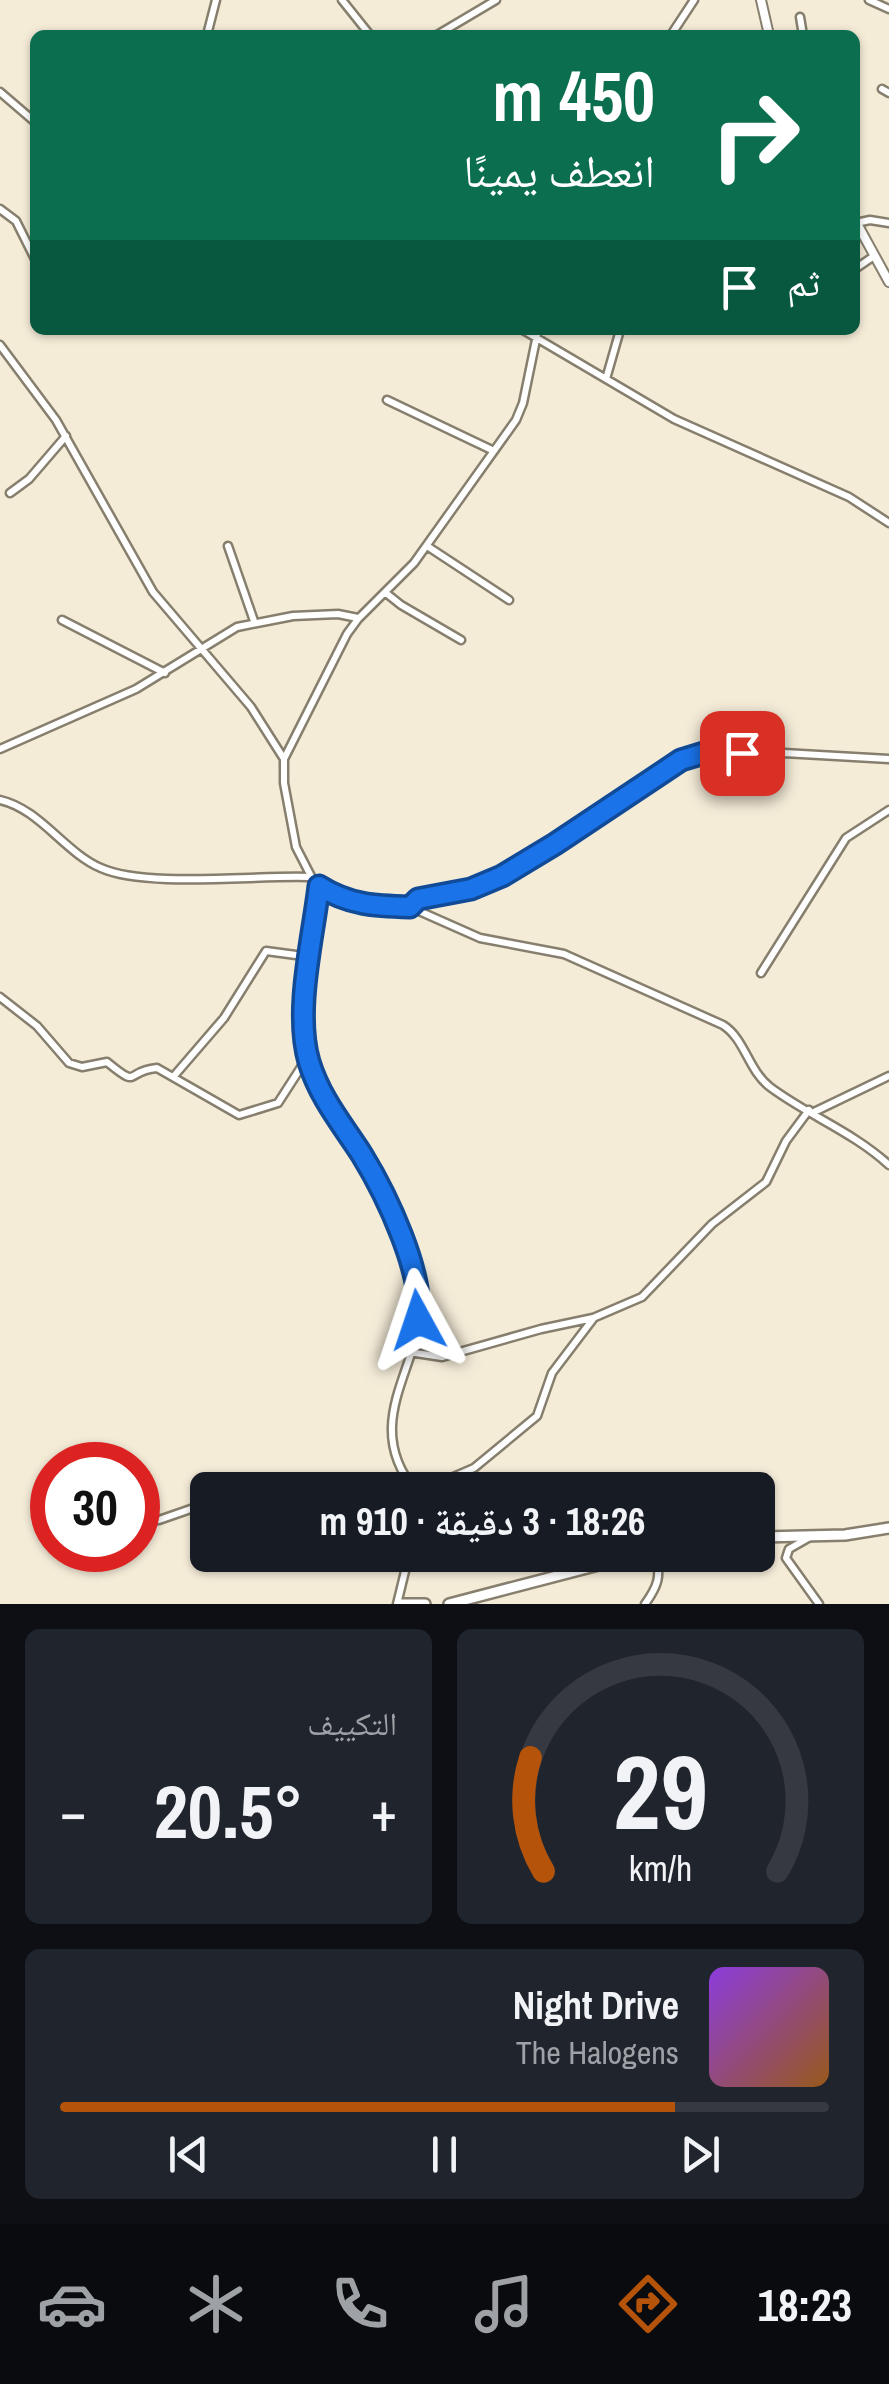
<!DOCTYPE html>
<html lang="ar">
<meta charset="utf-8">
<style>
body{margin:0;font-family:"Archivo Narrow","Noto Naskh Arabic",sans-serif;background:#20242c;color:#f1f3f6;direction:rtl;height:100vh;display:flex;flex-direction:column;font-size:38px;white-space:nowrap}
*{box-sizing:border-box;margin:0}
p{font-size:32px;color:#9ea1a6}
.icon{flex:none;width:55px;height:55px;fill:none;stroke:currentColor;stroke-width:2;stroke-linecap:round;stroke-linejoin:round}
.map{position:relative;height:1604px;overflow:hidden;direction:ltr}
.panel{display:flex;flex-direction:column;gap:25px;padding:25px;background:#0d0f14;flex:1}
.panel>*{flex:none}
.guide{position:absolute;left:30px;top:30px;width:830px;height:305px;border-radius:15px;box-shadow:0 2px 8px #0004;direction:rtl;background:#0b6e4f;color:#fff;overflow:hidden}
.speed{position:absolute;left:30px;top:1442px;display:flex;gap:20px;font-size:50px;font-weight:700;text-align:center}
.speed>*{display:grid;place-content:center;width:130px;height:130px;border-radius:50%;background:#171b24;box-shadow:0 2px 8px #0004;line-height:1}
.speed .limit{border:15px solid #d22;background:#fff;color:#111}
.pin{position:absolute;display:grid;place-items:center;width:85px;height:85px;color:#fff;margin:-42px;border-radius:20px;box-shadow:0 5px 15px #0006}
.me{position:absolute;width:110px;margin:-55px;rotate:355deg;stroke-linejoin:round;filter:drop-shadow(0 0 8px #0008)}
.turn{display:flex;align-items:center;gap:35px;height:210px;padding:0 40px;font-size:45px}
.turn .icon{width:130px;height:130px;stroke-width:2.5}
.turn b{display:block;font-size:70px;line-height:85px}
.then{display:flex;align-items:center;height:95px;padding:0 40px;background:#0003;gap:20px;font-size:38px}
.big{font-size:75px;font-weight:700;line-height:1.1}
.panel .card{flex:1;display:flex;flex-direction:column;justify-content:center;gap:15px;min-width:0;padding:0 35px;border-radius:15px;background:#20242c}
.panel .dial{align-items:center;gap:0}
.dial svg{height:260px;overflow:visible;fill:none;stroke:#363941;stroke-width:7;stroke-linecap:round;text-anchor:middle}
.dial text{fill:#f1f3f6;stroke:none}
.song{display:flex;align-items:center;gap:30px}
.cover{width:120px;height:120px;border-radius:15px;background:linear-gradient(135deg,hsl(270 70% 55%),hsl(30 70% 35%))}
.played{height:10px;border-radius:5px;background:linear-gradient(90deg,#b45309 80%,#363941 80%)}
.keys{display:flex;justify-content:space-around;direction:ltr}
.heat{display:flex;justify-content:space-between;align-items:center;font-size:55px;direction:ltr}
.panel .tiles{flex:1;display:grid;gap:25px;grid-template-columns:1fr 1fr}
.card:last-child{grid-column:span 2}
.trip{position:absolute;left:190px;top:1472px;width:585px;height:100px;border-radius:15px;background:#171b24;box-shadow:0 2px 8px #0004;font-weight:700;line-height:100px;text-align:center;direction:rtl}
.menu{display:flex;height:160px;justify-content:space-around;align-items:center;background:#090b0e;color:#9ea1a6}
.menu .icon{width:70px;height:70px}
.menu .on{color:#b45309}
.menu b{font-size:45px;color:#f1f3f6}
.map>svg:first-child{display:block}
</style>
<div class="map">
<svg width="889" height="1604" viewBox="0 0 889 1604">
<rect width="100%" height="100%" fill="#f5ecd8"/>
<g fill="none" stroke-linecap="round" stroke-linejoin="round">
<defs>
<path id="minor" d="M342 0 370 35
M869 0 889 9
M800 17 803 35
M207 35 216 0
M437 35 496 0
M671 35 694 0
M882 89 889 93
M0 92 35 122
M0 209 16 221 35 259
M856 223 870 220 889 223
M855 269 874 256
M523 330 674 419 849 497 889 523
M538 330 523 403 516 420 414 563 358 619 347 634 284 759V783L296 847 314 882 345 900 366 905 410 907 480 938 564 954 723 1025C745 1039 748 1070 770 1087 809 1116 853 1132 889 1165
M0 345 56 420 153 592 251 707 284 759
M606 379 620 330
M387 400 494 451
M10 493 29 479 66 436
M228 546 254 621
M427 546 509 600
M386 593 401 605 461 640
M62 620 165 673
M0 749 136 689 237 627 293 616 338 614 358 618
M0 800C40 809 64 852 101 868 145 888 256 875 308 877
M319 886C313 937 297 1003 307 1053 314 1091 339 1121 360 1153 382 1185 413 1255 419 1293 430 1359 356 1418 415 1490
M410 907 418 899 471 889 502 876 576 831 671 765 692 755 784 753 889 759
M761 973 846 838 889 810
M0 997 37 1026 69 1063 82 1067 107 1062C141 1090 124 1071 157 1068L239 1115 278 1103 307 1058
M174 1076 224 1018 266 951 311 957
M814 1112 889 1076
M409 1352 442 1357 541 1329 593 1318 642 1297 712 1224 766 1182 786 1141 809 1110
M423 1490 474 1468 537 1416 552 1373 593 1319
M143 1521 159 1520 208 1503
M810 1537 789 1549 786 1558 819 1604
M576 1555 590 1565
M397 1604 409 1555
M645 1604C658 1586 661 1577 656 1555"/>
<path id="tertiary" d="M761 0 769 35
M855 220 889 282"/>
<path id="secondary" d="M758 1537 845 1535 889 1528
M402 1604H425
M449 1604 637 1555"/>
</defs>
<use href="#minor" stroke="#877f6d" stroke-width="11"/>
<use href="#tertiary" stroke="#877f6d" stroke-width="12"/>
<use href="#secondary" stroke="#877f6d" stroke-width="14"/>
<use href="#minor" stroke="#fff" stroke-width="6"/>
<use href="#tertiary" stroke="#fff" stroke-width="8"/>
<use href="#secondary" stroke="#fff" stroke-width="9"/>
</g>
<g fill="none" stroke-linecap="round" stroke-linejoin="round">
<defs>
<path id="route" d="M418 1320C425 1275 386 1194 362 1155 342 1124 320 1098 309 1062 294 1011 313 938 319 886 349 905 375 906 410 907L418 899 471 889 502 876 555 844 681 760 704 753H742"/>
</defs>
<use href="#route" stroke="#114b97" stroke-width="25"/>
<use href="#route" stroke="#1a73e8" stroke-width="18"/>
</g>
</svg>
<div class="speed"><div class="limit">30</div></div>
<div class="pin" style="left:742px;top:753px;background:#d93025"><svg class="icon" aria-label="arrive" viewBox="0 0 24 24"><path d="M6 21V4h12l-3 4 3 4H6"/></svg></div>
<svg class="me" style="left:418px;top:1320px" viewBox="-20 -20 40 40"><path d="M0-17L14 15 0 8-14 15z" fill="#1a73e8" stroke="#fff" stroke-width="4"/></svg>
<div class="trip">18:26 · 3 دقيقة · 910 m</div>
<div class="guide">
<div class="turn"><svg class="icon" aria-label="right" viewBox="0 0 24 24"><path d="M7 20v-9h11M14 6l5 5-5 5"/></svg><div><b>450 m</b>انعطف يمينًا</div></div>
<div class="then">ثم<svg class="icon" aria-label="arrive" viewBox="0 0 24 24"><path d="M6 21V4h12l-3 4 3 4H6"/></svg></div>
</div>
</div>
<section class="panel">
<div class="tiles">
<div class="card dial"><svg viewBox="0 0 100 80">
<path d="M14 69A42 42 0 1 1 86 69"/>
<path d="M14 69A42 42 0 0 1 10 34" stroke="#b45309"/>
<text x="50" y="56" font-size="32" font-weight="700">29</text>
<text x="50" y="72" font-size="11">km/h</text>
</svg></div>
<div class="card"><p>التكييف</p>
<div class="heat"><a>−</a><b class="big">20.5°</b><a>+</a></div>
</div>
<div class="card">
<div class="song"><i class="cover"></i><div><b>Night Drive</b><p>The Halogens</p></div></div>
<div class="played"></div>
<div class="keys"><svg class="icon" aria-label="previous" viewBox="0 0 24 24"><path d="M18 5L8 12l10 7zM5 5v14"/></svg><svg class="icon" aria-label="pause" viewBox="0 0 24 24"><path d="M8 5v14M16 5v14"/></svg><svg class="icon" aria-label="next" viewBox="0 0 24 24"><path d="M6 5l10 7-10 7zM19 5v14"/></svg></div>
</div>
</div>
</section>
<nav class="menu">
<b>18:23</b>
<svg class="icon on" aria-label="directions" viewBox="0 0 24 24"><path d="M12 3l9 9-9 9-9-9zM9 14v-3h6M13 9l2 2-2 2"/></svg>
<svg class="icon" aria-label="music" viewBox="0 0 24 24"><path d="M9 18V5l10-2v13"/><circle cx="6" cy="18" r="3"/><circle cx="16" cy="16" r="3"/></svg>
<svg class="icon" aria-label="phone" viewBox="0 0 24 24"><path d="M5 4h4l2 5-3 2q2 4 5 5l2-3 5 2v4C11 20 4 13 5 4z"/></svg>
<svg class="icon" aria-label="climate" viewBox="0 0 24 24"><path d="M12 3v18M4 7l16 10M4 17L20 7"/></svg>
<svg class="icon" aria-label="car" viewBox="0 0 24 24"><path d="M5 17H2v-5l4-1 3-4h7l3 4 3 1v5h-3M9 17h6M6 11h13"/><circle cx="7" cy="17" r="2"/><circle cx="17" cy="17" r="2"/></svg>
</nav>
